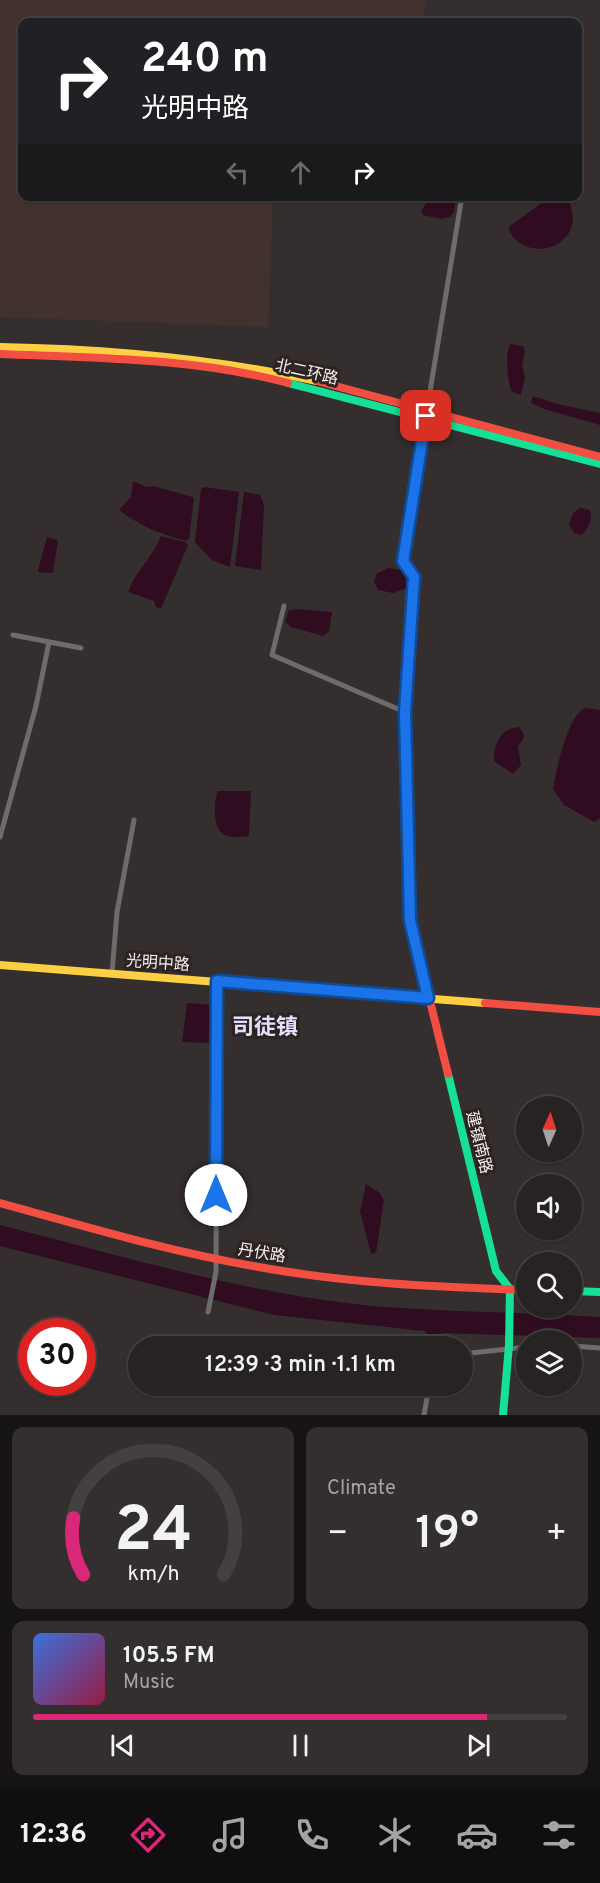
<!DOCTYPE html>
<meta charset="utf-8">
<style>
body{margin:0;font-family:Overpass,"Noto Sans SC",sans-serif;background:#332f2f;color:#f1f3f6;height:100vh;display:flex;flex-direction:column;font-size:22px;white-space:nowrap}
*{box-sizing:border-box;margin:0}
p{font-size:20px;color:#a4a4a5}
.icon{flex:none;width:33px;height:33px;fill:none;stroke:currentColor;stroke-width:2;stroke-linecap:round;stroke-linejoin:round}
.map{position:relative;height:1415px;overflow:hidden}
.sheet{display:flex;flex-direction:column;gap:12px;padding:12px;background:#151313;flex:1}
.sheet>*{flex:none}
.banner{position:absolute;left:18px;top:18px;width:564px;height:183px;border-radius:12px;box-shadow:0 2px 4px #0004,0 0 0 2px #434040;background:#202124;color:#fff;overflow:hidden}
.needle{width:39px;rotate:3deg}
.controls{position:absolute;left:516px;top:1096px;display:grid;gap:12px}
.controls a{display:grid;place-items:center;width:66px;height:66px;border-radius:50%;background:#272322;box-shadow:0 2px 4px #0004,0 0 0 2px #434040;font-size:30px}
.speed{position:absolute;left:18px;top:1318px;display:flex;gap:12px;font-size:30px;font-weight:700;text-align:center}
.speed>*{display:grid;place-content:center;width:78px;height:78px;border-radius:50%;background:#272322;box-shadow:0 2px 4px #0004,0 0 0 2px #434040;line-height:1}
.speed .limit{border:9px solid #d22;background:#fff;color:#111}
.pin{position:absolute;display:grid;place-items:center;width:51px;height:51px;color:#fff;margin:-26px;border-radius:12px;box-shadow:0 3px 9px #0006}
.me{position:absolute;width:66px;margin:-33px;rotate:0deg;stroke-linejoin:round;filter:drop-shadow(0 0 4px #0008)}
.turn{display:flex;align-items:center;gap:21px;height:126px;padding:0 24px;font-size:27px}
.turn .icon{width:78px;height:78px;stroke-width:2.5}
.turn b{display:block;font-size:42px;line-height:51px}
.lanes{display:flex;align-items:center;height:57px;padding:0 24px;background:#0003;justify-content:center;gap:30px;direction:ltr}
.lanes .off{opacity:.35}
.big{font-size:45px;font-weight:600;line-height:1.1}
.sheet .card{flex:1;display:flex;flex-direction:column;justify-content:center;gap:9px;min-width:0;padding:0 21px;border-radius:12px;background:#332f2f}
.sheet .dial{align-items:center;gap:0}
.dial svg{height:156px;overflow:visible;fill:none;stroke:#434040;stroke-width:7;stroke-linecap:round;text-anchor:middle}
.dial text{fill:#f1f3f6;stroke:none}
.song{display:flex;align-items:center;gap:18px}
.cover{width:72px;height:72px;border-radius:9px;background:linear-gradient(135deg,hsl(220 70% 55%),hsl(340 70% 35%))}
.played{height:6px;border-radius:3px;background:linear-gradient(90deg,#db2777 85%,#434040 85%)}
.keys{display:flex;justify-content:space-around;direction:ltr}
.heat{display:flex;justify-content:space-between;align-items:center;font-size:33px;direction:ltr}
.sheet .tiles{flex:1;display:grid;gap:12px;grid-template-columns:1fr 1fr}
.card:last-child{grid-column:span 2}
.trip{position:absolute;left:128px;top:1336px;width:345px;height:60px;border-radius:30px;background:#272322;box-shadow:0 2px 4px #0004,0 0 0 2px #434040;font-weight:600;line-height:60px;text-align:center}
.menu{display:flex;height:96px;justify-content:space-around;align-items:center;background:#100e0e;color:#a4a4a5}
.menu .icon{width:42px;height:42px}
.menu .current{color:#db2777}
.menu b{font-size:27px;color:#f1f3f6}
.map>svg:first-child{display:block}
</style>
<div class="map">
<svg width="600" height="1415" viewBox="0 0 600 1415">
<rect width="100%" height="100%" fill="#342f2e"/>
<path fill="#42322f" d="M0 0H425L424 22H22V196L273 197 268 327 0 317Z"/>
<path fill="#300c20" d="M551 196 567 197C592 245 529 267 509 231L510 226Z
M432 197H456L454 212 450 217 441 219 423 215 421 210Z
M510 344 523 346 525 351 522 366 525 377 521 395 512 392C507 381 505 355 510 344Z
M533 396 557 404 600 413V425L544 409 531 403Z
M133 481 146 487 154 486 192 497 194 499 189 538 186 541C160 534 140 526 119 510L131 497Z
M204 487 239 492 230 567 212 560 195 542 201 489Z
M244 492 260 495 264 505 261 570 235 566Z
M580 508 590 510C593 519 588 529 582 535L574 533 569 525 573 513Z
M161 536 185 542 188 545 161 609 156 607 154 601 128 592C136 570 153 557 161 536Z
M47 537 58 540 53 573 38 572V570Z
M389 568 402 570 408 578 407 588 393 593 378 590 374 582 377 573Z
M297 609 332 612 329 632 323 636 291 627 285 622 289 610Z
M585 708 600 710V818L594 822 564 805 553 789C556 771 568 714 585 708Z
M519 727C526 735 524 739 518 746L521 765 513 774 494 761C493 744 501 728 519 727Z
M218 791H251L249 836C224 840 215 834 215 810 215 803 215 797 218 791Z
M187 1003 213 1005 212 1043 182 1042Z
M366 1184 380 1193 384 1200 376 1253 371 1254 360 1211Z
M0 1225C117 1255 235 1290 355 1304 436 1313 518 1311 600 1317V1338L443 1333 437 1342 430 1341 425 1331 274 1315 0 1246Z"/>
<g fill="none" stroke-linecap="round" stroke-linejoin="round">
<path stroke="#706b6b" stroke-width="5" d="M427 410 462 196
M284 606 272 655 405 712
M13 635 81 648
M0 837 36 706 49 642
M112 973 117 912 134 820
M208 1312 216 1272 217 981
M572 1346 600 1348
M462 1354 526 1347
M424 1415 429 1386"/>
<path stroke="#16e098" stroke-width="8" d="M288 383 600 464
M448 1074 496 1271 510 1289 509 1345 503 1415
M572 1291 600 1292"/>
<path stroke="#ffcf43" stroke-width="8" d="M0 347C107 349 212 358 317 381
M408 670 414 577 403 561 426 416
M0 965 485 1003"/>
<path stroke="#f24e42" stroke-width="8" d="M0 354C96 358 195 358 288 383
M317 381 600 457
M408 670 405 712 410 920 448 1074
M485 1003 600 1012
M0 1203C84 1226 167 1251 253 1266 343 1283 435 1287 526 1290"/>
</g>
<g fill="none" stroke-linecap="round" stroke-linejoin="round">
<defs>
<path id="route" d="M216 1195 217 981 428 998 410 920 405 712 414 577 403 561 426 416"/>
</defs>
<use href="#route" stroke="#114b97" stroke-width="15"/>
<use href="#route" stroke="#1a73e8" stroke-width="10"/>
</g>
<g text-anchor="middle" stroke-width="6" stroke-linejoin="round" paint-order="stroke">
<g font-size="16" fill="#f6efee" stroke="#2d2321">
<text transform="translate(307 371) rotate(13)" y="6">北二环路</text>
<text transform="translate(158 962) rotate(4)" y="6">光明中路</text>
<text transform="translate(480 1142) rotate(76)" y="6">建镇南路</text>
<text transform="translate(262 1252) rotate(9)" y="6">丹伏路</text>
</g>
<g font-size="22" font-weight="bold" fill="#e1e0fd" stroke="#2d2321">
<text x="265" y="1034">司徒镇</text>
</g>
</g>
</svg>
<div class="controls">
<a><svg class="needle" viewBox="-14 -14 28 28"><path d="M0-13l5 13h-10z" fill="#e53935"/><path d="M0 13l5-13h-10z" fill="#a4a4a5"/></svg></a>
<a><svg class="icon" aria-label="sound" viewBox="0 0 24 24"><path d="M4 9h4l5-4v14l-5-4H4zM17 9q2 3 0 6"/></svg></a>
<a><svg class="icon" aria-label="search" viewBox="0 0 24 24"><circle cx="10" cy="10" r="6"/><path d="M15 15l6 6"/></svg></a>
<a><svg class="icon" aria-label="layers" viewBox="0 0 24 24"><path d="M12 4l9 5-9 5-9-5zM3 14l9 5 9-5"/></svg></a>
</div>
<div class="speed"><div class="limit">30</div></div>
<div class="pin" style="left:426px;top:416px;background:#d93025"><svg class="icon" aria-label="arrive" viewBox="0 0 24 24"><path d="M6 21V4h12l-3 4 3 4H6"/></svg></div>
<svg class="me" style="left:216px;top:1195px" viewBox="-20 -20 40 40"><circle r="19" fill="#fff"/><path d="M0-13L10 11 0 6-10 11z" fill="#1a73e8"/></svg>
<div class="trip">12:39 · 3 min · 1.1 km</div>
<div class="banner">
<div class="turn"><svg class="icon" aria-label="right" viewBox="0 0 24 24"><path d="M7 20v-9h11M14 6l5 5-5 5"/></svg><div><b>240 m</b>光明中路</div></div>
<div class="lanes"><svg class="icon off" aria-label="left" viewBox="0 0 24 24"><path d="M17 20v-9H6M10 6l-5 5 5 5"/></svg><svg class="icon off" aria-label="ahead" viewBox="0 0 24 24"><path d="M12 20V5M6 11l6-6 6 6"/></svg><svg class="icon" aria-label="right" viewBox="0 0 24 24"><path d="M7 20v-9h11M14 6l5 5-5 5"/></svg></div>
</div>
</div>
<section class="sheet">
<div class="tiles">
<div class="card dial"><svg viewBox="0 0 100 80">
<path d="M14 69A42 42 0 1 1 86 69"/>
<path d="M14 69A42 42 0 0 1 9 40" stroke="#db2777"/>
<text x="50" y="56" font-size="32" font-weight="700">24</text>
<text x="50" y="72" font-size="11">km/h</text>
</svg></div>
<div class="card"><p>Climate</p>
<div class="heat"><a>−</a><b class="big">19°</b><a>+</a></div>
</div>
<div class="card">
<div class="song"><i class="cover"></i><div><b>105.5 FM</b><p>Music</p></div></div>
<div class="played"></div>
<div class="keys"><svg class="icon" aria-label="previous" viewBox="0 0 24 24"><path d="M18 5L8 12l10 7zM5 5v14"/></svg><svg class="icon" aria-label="pause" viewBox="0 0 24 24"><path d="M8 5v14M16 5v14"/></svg><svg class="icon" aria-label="next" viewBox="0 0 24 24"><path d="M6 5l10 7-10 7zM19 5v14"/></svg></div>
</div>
</div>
</section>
<nav class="menu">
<b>12:36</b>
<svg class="icon current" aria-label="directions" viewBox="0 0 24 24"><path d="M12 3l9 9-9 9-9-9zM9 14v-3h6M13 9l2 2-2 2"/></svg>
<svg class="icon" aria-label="music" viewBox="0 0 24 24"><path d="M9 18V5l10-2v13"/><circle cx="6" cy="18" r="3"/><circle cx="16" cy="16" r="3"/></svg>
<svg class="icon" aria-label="phone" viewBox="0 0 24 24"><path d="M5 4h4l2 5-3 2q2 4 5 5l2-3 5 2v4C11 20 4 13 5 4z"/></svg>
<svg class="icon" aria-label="climate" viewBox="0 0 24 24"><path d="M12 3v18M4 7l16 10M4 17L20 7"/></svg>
<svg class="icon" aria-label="car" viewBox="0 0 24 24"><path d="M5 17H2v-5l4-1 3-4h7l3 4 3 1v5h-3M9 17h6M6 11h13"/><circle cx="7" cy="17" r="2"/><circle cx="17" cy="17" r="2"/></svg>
<svg class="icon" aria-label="filters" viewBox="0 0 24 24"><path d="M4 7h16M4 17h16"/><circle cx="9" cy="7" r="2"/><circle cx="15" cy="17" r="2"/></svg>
</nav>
